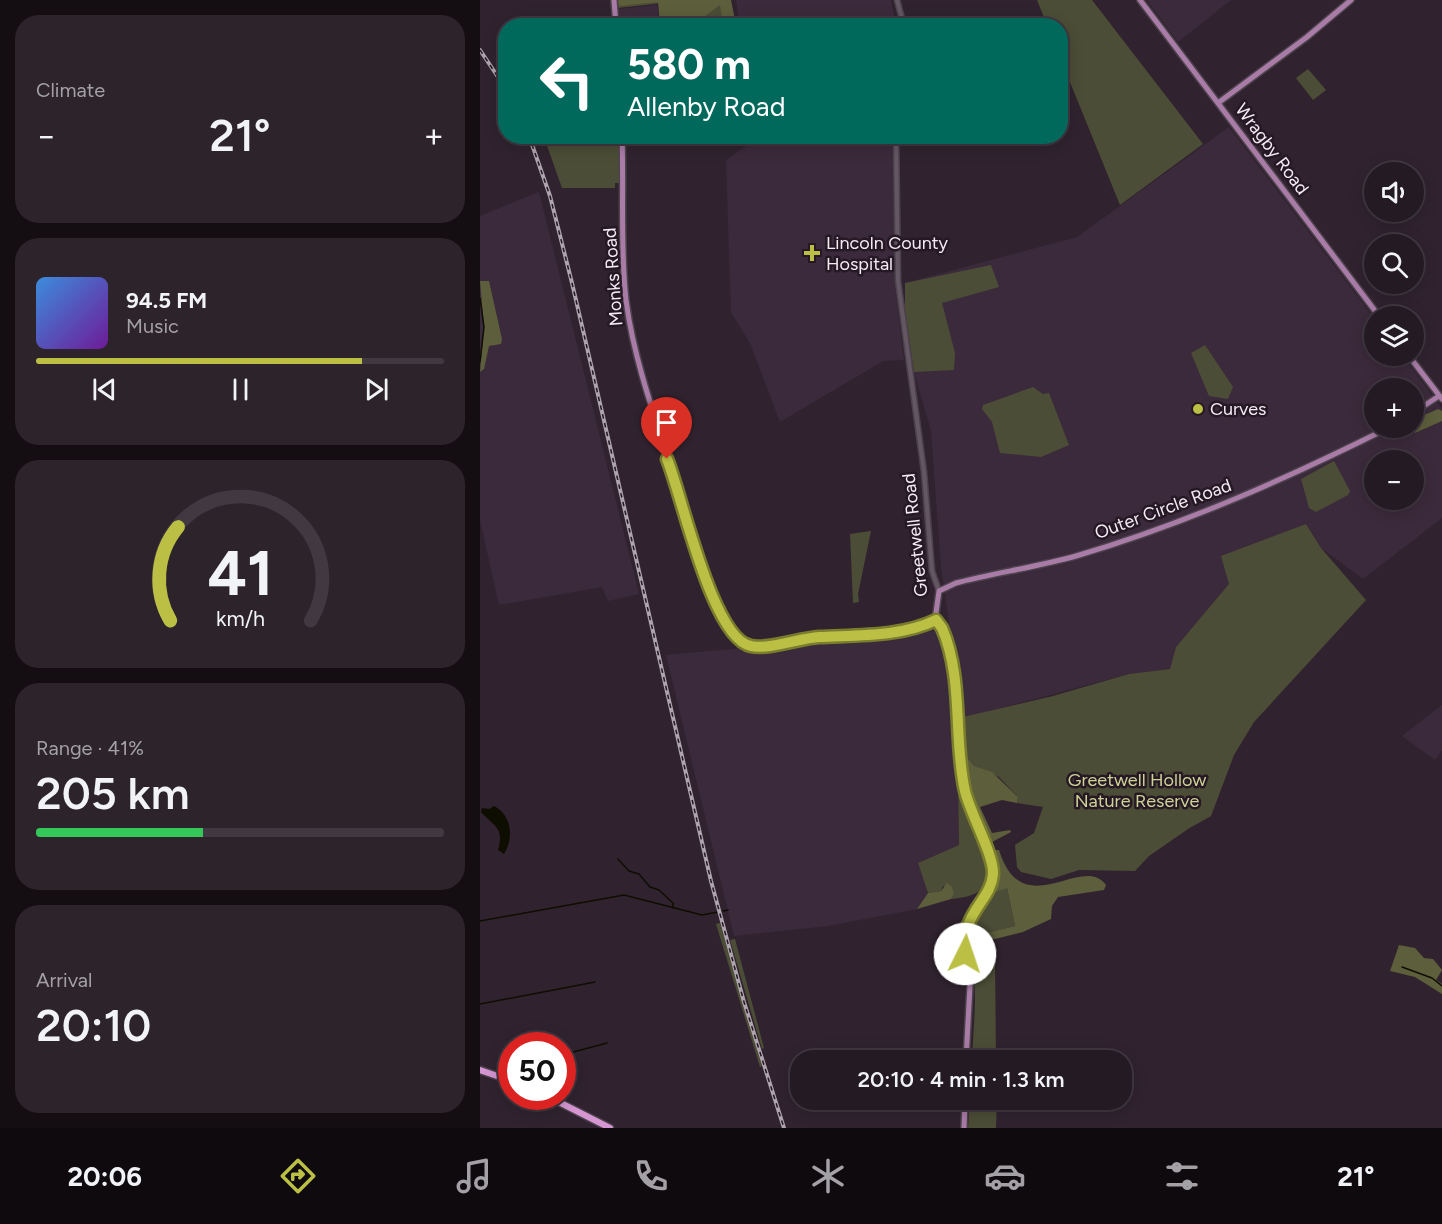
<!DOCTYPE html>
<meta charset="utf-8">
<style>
body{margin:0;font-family:Figtree,sans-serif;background:#2c232b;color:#f1f3f6;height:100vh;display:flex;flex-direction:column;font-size:22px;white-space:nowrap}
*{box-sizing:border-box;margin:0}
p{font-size:20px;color:#a3a1a6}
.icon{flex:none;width:33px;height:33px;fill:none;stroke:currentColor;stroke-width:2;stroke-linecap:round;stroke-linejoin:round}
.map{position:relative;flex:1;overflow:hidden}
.drawer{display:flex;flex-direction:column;gap:15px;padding:15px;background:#140e13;width:480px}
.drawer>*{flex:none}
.guide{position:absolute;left:18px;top:18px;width:570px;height:126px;border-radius:24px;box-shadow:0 3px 15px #0003,0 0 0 2px #413841;background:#00695c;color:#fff;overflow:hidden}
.tools{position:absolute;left:884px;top:162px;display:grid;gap:12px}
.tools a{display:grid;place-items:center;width:60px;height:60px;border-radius:50%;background:#241a23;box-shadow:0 3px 15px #0003,0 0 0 2px #413841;font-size:30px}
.speed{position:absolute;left:18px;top:1032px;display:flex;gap:12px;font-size:30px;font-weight:700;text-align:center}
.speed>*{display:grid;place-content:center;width:78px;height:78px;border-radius:50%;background:#241a23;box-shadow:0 3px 15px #0003,0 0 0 2px #413841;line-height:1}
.speed .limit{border:9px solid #d22;background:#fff;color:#111}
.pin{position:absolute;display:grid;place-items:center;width:51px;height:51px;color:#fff;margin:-62px -26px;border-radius:50% 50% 50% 0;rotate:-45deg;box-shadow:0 0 6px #0007}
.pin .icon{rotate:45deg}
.me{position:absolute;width:66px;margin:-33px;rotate:4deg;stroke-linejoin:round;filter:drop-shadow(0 0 4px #0008)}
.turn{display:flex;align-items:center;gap:21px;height:126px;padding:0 30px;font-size:27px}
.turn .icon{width:78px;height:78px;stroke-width:2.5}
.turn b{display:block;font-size:42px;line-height:51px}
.big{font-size:45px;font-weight:600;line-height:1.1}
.drawer .tile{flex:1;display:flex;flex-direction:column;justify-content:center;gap:9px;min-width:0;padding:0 21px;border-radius:24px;background:#2c232b}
.drawer .dial{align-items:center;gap:0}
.dial svg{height:156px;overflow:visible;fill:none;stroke:#413841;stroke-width:7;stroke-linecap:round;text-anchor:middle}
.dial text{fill:#f1f3f6;stroke:none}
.song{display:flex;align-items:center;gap:18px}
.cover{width:72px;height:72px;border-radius:9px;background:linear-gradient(135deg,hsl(210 70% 55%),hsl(280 70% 35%))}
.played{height:6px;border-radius:3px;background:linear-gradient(90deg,#bbc045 80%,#413841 80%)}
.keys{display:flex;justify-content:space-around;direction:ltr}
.heat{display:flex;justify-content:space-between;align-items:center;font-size:33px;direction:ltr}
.charge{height:9px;border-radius:4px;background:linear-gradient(90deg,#34c759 41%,#413841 0)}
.trip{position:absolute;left:310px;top:1050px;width:342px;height:60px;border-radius:24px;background:#241a23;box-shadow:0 3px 15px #0003,0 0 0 2px #413841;font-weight:600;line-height:60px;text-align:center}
.tab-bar{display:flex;height:96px;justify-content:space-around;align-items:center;background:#0e0a0e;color:#a3a1a6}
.tab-bar .icon{width:42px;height:42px}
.tab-bar .on{color:#bbc045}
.tab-bar b{font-size:27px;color:#f1f3f6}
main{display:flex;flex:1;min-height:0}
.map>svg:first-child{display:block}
</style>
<main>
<section class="drawer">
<div class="tile"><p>Climate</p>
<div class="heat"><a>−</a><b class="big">21°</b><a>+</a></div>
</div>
<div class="tile">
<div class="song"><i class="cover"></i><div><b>94.5 FM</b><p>Music</p></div></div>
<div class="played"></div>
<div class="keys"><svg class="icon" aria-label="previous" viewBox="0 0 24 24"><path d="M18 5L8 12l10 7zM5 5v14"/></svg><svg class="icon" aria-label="pause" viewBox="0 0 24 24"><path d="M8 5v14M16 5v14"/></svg><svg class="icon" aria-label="next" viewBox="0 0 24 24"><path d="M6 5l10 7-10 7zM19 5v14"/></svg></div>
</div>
<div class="tile dial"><svg viewBox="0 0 100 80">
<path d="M14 69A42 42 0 1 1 86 69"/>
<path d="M14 69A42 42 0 0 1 18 21" stroke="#bbc045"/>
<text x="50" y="56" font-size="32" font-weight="700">41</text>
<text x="50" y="72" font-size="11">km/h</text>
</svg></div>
<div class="tile"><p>Range · 41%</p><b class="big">205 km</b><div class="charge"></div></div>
<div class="tile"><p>Arrival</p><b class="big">20:10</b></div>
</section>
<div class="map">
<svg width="962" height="1128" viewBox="0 0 962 1128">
<rect width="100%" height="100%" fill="#30232f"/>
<path fill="#3b2a3b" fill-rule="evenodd" d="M256 0H411L416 25H260Z
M667 0H751L698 42Z
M177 5 180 25H139L138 9Z
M749 127 894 318V356H923L962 409V518L883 579 841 548 826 524 742 558 750 584 696 647 691 669 649 674 476 720 479 845 438 863 448 893 437 909 348 926 254 936 186 655 470 629 461 566 451 431 434 372 425 310V283L597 237ZM894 388H933V428H894ZM894 460H933V500H894Z
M394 137V141L413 140 415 285 424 360 403 361 300 422 270 343 251 312 246 160 279 137Z
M59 192 159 594 128 601 122 587 19 605 0 520V216Z
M962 705V750L955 760 922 736Z"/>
<path fill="#4c4d36" d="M137 0H250L255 25H182L180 5 201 1 138 8Z
M557 0H612L723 144 640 205 581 60 580 26 567 25Z
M828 69 846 90 833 100 816 78Z
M64 137H140L142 183H135V188H82Z
M511 265 519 287 462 303 475 353 474 370 434 372 425 310V283Z
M725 345 753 387 748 399 729 396 711 353Z
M553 387 563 394 569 393 589 445 561 457 520 453 512 422 502 409 503 405Z
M854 461 870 491 868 495 836 512 829 508 821 479Z
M826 524 841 548 886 600 774 722 754 755 731 816 708 829 669 856 655 871 599 870 571 879 541 872 537 867 535 845 554 833 563 807 537 803 538 797 519 777 494 766 485 754 483 717 573 696 649 674 690 669 696 647 749 584 741 556Z
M391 531 378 594 379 602 373 603 370 534Z
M478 788C483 803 487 818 493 833 508 867 523 895 471 899L474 894 463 886 461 891 448 893 438 863 479 845Z
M520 888H527L535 926 510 932 515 958 516 1060H492C493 1039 495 1016 495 995 494 957 478 911 520 888Z
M240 923 282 1066 280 1067 236 924Z
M255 939 284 1048 282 1049 250 940Z
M490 1100H517L516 1128H488Z"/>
<path fill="#5c5e3c" d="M138 0H251L256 25H243L240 5 224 17 212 21V25H206L203 17 180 25 178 2 139 6Z
M0 281H9L22 339 21 344 9 346 4 369 0 372 4 327Z
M958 409 962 411V421L935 433 933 420Z
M485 754 494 766 512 772 538 797 537 803 522 800 500 807 512 833 530 830 531 832 512 842 505 840C493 812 484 784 485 754Z
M515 850H519C543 926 602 852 626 885L624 890 578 897 572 906 571 919 543 932 511 940 510 932 535 926 527 888 512 893 518 874Z
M467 883 472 887 474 894 471 899 437 909 448 893 461 891Z
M919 945 935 948 944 958 953 959 962 970 956 980 962 984V994L935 977 910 971Z"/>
<path fill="#0e0e00" d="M14 806C32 815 34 838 24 854L18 850C25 827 13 826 1 812L2 808 9 809Z"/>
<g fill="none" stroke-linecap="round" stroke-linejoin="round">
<path stroke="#0e0e00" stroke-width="1.5" d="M0 298 4 327 0 362
M138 859 149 871 159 874 170 887 179 890 193 903V908
M243 911 248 910
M0 921 144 895 222 915 238 912
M922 967 952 978 962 986
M0 1004 115 982
M82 1055 127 1043"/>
<defs>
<path id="minor" d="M417 0 424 26
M416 136 418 281 444 472 452 571 459 591"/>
<path id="major" d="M134 0 136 26
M660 0 899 316
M738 103 827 37 871 0
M142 136C144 190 140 246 146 300 154 362 177 423 197 483 210 522 228 617 260 641 264 644 268 646 273 646 288 648 306 641 322 639 365 633 415 640 455 620
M929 356 962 399
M933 413 959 396
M486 1060 490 985 485 932 489 919 511 883 512 869 493 818 482 779 476 694 464 632 455 620 459 591 476 583C515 573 556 567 596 556 705 524 808 478 908 428
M484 1128 485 1100"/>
<path id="highway" d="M0 1070 32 1081
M67 1096 130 1128"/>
</defs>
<use href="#minor" stroke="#4c424c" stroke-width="7"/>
<use href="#major" stroke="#4c424c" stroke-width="8"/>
<use href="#highway" stroke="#4c424c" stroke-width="9"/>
<use href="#minor" stroke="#655664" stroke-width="4"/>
<use href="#major" stroke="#a97ca7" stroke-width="5"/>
<use href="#highway" stroke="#d696d3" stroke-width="6"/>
<defs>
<path id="rail" d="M0 50 26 89
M49 136 70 196 92 283 231 881 264 1002 304 1128"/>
</defs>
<use href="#rail" stroke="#aea4ad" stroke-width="4"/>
<use href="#rail" stroke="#261925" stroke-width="1.5" stroke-dasharray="4.5" stroke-linecap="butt"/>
</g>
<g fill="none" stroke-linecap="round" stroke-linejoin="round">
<defs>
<path id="route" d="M187 459C202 495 232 639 271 646 288 650 320 638 339 637 377 635 421 637 456 620L462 628C484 679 473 739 485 791 490 813 514 855 513 874 511 902 481 911 485 954"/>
</defs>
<use href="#route" stroke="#7a7d2d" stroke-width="15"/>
<use href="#route" stroke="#bbc045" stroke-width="10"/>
</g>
<g fill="#bbc045" stroke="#261925" stroke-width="2">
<path d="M329 244h6v6h6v6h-6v6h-6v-6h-6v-6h6z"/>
<circle cx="718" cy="409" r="6"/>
</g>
<g text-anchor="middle" stroke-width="5" stroke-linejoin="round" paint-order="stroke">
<g font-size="18" fill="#f4ebf3" stroke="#261925">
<text transform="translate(792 149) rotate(53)" y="6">Wragby Road</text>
<text transform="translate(133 277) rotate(-94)" y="6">Monks Road</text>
<text transform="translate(683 509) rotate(-20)" y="6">Outer Circle Road</text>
<text transform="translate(435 535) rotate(-96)" y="6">Greetwell Road</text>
</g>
<g font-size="18" fill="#f4ebf3" stroke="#261925" text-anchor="start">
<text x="346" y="249">Lincoln County<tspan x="346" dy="21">Hospital</tspan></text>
<text x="730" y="415">Curves</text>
</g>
<g font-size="18" fill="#ced395" stroke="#261925">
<text x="657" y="786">Greetwell Hollow<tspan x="657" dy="21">Nature Reserve</tspan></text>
</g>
</g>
</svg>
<div class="tools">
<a><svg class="icon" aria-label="sound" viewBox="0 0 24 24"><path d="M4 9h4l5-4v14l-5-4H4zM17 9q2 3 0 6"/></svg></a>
<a><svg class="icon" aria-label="search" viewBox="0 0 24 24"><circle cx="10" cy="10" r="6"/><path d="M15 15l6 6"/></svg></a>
<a><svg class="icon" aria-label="layers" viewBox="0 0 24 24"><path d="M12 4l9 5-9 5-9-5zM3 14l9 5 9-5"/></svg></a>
<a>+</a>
<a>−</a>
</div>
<div class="speed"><div class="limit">50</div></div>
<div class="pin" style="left:187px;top:459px;background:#d93025"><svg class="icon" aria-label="arrive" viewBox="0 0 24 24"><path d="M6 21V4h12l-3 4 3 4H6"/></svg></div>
<svg class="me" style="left:485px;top:954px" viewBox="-20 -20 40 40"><circle r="19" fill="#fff"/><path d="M0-13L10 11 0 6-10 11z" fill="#bbc045"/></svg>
<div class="trip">20:10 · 4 min · 1.3 km</div>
<div class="guide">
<div class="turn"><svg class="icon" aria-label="left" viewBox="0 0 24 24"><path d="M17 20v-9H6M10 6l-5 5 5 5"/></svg><div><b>580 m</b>Allenby Road</div></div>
</div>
</div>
</main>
<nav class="tab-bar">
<b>20:06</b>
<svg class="icon on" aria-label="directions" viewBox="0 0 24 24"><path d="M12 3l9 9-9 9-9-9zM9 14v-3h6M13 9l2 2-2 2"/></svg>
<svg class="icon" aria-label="music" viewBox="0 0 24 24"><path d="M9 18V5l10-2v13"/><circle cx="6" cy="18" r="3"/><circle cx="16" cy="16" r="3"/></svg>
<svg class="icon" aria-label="phone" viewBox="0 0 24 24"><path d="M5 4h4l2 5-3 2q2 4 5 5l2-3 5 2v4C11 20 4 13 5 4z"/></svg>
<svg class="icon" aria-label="climate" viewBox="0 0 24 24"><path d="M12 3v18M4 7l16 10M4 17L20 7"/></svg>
<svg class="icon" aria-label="car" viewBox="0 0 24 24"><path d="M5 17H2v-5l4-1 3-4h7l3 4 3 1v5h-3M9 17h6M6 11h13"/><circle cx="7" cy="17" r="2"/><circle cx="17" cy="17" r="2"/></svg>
<svg class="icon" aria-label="filters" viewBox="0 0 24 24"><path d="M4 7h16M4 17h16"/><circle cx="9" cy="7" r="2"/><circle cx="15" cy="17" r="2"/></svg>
<b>21°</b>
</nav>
